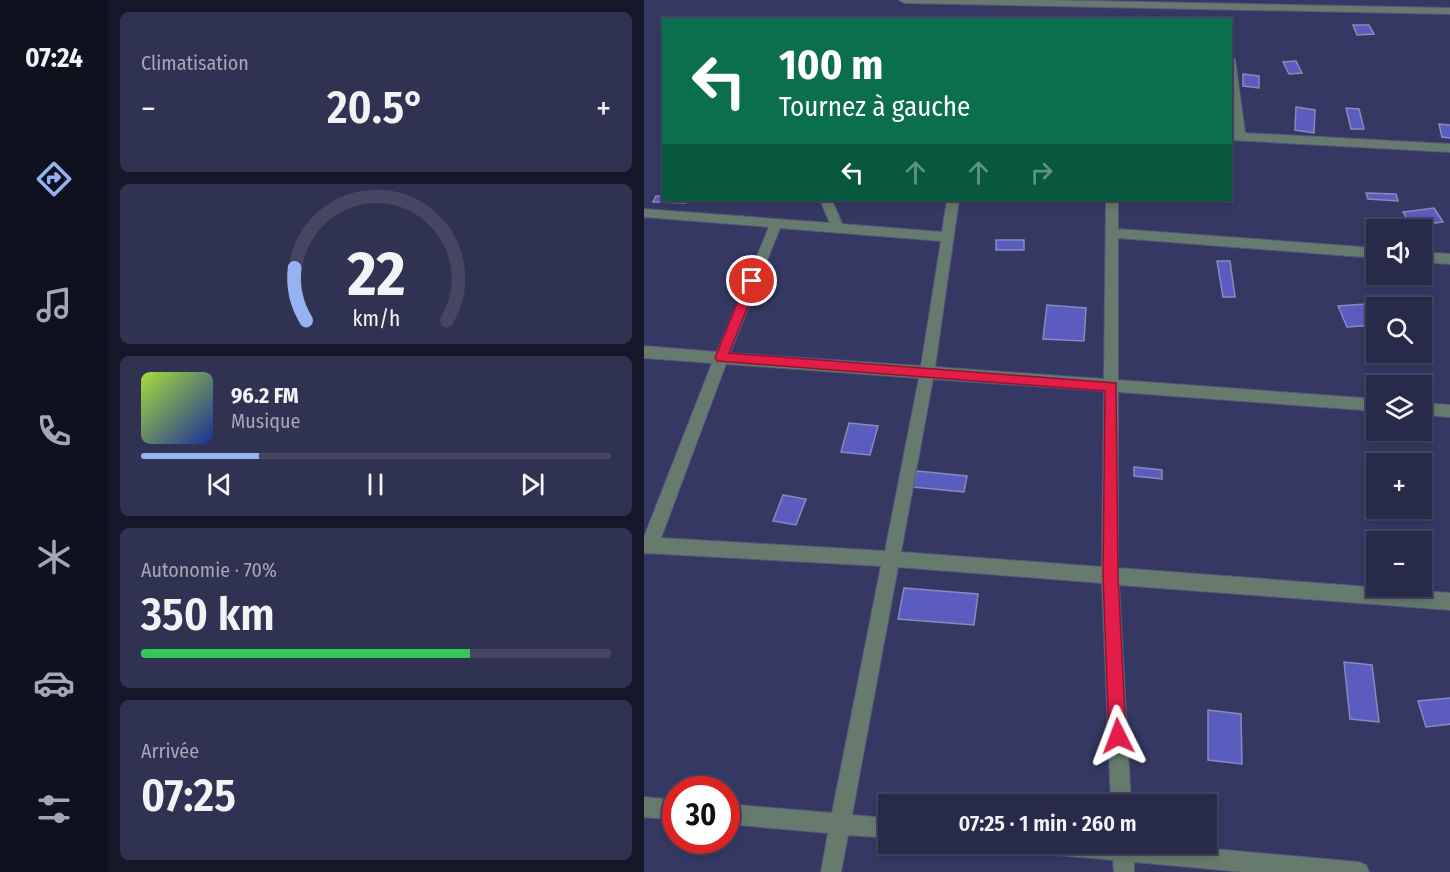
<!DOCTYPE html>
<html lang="fr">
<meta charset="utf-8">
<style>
body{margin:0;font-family:"Fira Sans Condensed",sans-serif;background:#303251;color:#f1f3f6;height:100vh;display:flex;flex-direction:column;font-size:22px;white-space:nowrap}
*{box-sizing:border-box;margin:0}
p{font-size:20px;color:#a5a7b5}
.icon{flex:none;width:33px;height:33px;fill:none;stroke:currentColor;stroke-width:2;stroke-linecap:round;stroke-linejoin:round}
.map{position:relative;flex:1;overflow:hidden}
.side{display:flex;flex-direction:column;gap:12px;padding:12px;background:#161729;width:536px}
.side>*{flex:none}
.hud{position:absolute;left:18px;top:18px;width:570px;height:183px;border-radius:0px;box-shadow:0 3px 9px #0003,0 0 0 2px #444662;background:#0b6e4f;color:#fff;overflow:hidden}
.fabs{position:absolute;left:722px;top:219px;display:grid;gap:12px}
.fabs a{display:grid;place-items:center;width:66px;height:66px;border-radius:0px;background:#282a4a;box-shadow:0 3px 9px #0003,0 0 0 2px #444662;font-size:30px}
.speed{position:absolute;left:18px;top:776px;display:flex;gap:12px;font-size:30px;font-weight:700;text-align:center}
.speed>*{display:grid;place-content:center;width:78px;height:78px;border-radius:50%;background:#282a4a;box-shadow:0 3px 9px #0003,0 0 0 2px #444662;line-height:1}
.speed .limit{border:9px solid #d22;background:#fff;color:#111}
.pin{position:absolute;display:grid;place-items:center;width:51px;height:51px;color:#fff;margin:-26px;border:3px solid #fff;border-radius:50%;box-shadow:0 2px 6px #0007}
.me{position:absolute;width:66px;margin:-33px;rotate:357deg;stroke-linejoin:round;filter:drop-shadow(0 0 4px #0008)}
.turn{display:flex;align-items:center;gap:21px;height:126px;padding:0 18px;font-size:27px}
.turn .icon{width:78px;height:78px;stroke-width:2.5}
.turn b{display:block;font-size:42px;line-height:51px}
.lanes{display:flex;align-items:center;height:57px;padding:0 18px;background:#0003;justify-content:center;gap:30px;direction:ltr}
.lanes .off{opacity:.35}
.big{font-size:45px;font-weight:600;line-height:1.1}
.side .tile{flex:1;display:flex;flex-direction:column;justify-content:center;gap:9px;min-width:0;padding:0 21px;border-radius:9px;background:#303251}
.side .dial{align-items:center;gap:0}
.dial svg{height:156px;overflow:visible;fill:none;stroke:#444662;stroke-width:7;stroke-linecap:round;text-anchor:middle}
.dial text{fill:#f1f3f6;stroke:none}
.song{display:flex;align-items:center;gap:18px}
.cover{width:72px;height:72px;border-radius:9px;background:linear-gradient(135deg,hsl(80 70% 55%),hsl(230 70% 35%))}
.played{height:6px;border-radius:3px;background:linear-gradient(90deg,#95b2f1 25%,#444662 25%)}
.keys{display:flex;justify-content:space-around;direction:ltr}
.heat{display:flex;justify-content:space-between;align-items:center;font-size:33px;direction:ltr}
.charge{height:9px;border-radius:4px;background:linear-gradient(90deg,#34c759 70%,#444662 0)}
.trip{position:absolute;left:234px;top:794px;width:339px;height:60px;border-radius:0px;background:#282a4a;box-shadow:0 3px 9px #0003,0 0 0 2px #444662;font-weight:600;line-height:60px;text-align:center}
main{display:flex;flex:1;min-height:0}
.menu{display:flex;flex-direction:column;width:108px;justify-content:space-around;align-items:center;background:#10111e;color:#a5a7b5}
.menu .icon{width:42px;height:42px}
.menu .active{color:#95b2f1}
.menu b{font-size:27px;color:#f1f3f6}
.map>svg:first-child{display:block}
</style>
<main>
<nav class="menu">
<b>07:24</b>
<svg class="icon active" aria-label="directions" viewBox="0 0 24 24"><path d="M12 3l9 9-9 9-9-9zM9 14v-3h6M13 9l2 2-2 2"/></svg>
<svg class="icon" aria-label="music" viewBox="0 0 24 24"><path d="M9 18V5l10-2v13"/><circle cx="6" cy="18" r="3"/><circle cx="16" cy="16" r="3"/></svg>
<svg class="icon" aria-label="phone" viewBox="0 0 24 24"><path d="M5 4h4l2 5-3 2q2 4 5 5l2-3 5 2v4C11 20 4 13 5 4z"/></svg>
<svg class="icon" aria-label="climate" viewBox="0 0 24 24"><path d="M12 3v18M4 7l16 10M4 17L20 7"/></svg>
<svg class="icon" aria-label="car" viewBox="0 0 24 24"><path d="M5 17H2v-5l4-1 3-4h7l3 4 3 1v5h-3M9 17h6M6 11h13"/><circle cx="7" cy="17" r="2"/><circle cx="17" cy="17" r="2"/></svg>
<svg class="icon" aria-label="filters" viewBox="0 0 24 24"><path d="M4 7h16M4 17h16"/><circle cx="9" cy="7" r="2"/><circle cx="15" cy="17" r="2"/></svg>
</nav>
<section class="side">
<div class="tile"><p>Climatisation</p>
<div class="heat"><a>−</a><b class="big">20.5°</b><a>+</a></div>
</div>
<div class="tile dial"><svg viewBox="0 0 100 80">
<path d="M14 69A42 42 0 1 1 86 69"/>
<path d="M14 69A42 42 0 0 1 8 42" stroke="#95b2f1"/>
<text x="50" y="56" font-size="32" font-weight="700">22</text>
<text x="50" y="72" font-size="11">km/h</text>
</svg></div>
<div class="tile">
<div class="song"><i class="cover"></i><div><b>96.2 FM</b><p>Musique</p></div></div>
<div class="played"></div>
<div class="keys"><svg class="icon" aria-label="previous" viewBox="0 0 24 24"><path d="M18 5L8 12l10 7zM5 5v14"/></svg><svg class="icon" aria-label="pause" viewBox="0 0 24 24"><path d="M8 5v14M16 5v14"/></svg><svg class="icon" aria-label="next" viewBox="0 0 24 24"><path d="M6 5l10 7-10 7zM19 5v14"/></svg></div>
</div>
<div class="tile"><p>Autonomie · 70%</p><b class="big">350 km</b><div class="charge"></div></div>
<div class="tile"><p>Arrivée</p><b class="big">07:25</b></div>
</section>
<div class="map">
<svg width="807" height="872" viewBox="0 0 807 872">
<rect width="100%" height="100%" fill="#353862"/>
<path fill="#5b5cbf" stroke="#868bba" stroke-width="1.5" d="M709 25H725L730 34 713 35Z
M652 61 658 73 645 74 639 62Z
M599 74 615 76V88L599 86Z
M652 107 671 110 670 133 651 130Z
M702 108 715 109 720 129H707Z
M795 124 807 125V138L798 137Z
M722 193 752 194 754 201 724 199Z
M12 196H20V200H44L42 203 9 202Z
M790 208 799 222 768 226 759 212Z
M352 240H380V250H352Z
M573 261H586L591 297H579Z
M735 303 737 308H732V325L703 327 694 306Z
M403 305 442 308 440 341 399 339Z
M205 423 234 426 226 455 197 452Z
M490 467 518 470V479L490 476Z
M273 471 323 476 320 492 269 487Z
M139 495 162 499 152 525 129 521Z
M260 588 334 594 330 625 254 619Z
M700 662 728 665 735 722 706 719Z
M807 698V724L782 727 774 701Z
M564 710 597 714 598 764 564 760Z"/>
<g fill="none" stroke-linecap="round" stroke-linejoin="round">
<defs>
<path id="minor" d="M255 0H399L807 8V14L260 3Z
M586 56 591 59 601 133 807 144V152L586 140V132L590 133 586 104Z
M176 200H188L198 224 298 232 303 200H315L291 367 460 379 462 200H474V229L732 248V258L474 238V380L732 399V411L474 392V568L807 593V610L475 585 487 804H467L458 583 254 567 208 815 244 818V838L204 835 197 872H177L184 833 82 824V804L188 813 237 566 0 553V537L68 363 0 358V346L73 352 125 227 0 217V209L186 223ZM136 228 297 241 277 366 86 353ZM82 364 275 378 241 551 17 538ZM289 379 460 391 458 567 257 552Z
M777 252 807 254V264L777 262Z
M777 403 807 405V417L777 415Z
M0 797 32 800V820L0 817Z
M378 843H503L715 862 722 865 725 872H599L490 862V872H470L469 860 388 853 381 850Z"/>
</defs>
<use href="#minor" stroke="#53567d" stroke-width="2"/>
<use href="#minor" fill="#667b6e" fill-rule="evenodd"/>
</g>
<path fill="#e11d48" stroke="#92132f" stroke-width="1.5" d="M108 277 114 281 85 353 472 383 474 576 482 736 480 742 474 744 468 742 465 736 459 576 461 391 73 361 71 358 102 281Z"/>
</svg>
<div class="fabs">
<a><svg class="icon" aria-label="sound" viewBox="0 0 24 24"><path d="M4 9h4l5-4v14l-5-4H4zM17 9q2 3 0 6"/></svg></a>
<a><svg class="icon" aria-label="search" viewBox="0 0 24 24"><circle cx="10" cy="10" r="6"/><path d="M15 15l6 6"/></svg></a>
<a><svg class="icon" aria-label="layers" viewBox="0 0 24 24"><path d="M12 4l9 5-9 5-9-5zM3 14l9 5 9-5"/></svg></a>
<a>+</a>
<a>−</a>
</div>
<div class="speed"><div class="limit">30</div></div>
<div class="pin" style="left:108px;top:281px;background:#d93025"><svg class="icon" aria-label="arrive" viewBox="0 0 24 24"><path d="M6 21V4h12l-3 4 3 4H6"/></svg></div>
<svg class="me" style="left:474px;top:736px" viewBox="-20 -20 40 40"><path d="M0-17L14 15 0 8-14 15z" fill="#e11d48" stroke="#fff" stroke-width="4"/></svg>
<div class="trip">07:25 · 1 min · 260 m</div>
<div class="hud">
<div class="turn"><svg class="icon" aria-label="left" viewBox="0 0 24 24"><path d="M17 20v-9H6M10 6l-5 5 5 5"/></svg><div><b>100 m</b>Tournez à gauche</div></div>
<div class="lanes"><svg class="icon" aria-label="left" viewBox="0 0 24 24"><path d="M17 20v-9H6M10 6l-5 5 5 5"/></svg><svg class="icon off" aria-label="ahead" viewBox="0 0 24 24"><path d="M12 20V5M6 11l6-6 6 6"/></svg><svg class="icon off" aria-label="ahead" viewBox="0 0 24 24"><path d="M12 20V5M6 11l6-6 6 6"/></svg><svg class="icon off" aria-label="right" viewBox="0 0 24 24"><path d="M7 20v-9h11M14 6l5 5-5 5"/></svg></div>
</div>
</div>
</main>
